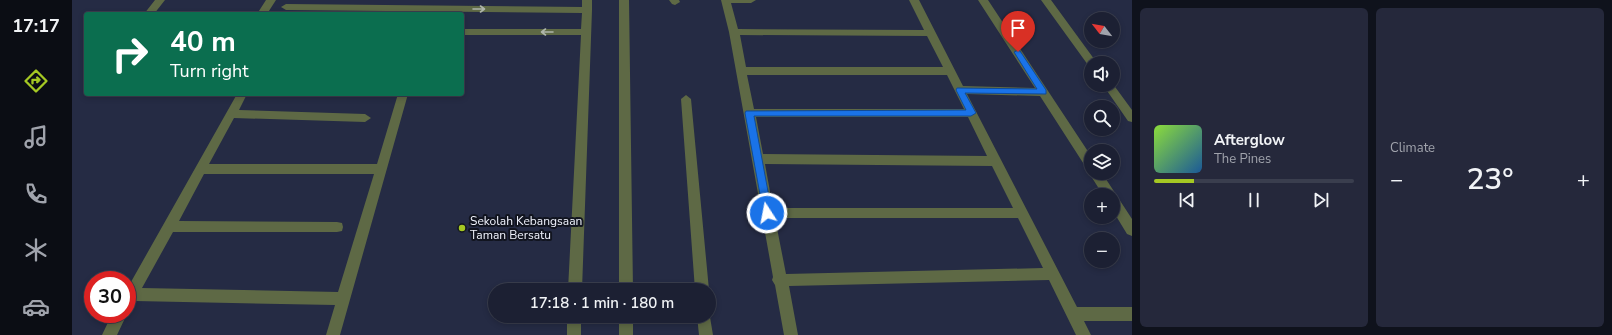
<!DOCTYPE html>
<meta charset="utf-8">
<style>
body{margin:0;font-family:"Nunito Sans",sans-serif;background:#25283b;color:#f1f3f6;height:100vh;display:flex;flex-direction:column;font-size:15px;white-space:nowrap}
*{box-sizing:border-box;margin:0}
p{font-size:13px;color:#a0a3ac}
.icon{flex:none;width:22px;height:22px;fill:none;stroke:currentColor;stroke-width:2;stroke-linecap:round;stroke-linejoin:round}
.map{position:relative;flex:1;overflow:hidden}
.side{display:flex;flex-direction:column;gap:8px;padding:8px;background:#0f121c;width:480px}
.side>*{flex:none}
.banner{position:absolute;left:12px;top:12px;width:380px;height:84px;border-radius:4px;box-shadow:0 2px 6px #0003,0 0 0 1px #3a3e4e;background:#0b6e4f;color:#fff;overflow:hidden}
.needle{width:26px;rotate:301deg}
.fabs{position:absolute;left:1012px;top:12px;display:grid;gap:8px}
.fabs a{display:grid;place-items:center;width:36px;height:36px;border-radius:50%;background:#1c2033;box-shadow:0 2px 6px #0003,0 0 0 1px #3a3e4e;font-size:20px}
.speed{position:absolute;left:12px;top:271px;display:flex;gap:8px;font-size:20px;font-weight:700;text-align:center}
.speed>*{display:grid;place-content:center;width:52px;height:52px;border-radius:50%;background:#1c2033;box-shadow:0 2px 6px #0003,0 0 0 1px #3a3e4e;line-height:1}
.speed .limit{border:6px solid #d22;background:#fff;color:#111}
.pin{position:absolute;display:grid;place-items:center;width:34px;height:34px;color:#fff;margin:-41px -17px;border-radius:50% 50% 50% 0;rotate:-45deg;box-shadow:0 0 4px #0007}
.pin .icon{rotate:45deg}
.me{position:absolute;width:44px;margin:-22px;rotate:349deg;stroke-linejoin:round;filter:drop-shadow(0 0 3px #0008)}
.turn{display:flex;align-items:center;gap:14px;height:84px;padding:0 20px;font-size:18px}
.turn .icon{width:52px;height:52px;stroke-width:2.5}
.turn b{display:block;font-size:28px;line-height:34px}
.big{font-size:30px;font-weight:600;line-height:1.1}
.side .widget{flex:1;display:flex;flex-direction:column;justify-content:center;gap:6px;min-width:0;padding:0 14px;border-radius:6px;background:#25283b}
.song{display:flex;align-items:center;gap:12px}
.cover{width:48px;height:48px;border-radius:6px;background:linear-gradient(135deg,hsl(90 70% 55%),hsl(210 70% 35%))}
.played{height:4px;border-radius:2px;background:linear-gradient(90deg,#a5c823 20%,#3a3e4e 20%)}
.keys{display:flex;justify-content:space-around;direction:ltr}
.heat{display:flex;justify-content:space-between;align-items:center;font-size:22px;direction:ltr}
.side .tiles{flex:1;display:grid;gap:8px;grid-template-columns:repeat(2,1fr)}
.trip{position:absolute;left:416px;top:283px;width:228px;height:40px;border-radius:20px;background:#1c2033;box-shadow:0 2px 6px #0003,0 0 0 1px #3a3e4e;font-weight:600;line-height:40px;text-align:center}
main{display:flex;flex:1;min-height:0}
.menu{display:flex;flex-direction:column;width:72px;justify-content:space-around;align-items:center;background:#0b0d14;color:#a0a3ac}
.menu .icon{width:28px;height:28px}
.menu .on{color:#a5c823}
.menu b{font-size:18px;color:#f1f3f6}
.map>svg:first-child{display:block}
</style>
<main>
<nav class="menu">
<b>17:17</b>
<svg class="icon on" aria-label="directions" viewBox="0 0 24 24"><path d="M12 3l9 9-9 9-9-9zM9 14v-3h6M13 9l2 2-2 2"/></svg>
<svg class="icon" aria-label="music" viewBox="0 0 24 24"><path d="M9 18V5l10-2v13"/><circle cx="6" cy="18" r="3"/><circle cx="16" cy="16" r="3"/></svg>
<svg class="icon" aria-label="phone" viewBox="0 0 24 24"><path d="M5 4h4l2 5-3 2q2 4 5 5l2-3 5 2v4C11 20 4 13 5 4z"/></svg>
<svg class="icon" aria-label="climate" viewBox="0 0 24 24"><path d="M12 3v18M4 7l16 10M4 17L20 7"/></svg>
<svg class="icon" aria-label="car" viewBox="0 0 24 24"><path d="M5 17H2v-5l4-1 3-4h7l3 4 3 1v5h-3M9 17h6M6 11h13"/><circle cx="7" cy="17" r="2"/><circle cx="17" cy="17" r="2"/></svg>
</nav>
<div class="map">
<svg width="1060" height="335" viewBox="0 0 1060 335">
<rect width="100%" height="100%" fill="#252b44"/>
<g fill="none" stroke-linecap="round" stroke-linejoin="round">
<path fill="#5e6945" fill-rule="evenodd" d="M83 0H93L82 14H72Z
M194 0H204L195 14H185Z
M510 0H520V10L510 290H496L509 35H390V29H509L510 13 214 10 209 7 214 4 510 7Z
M547 0H557L561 290H547Z
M597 0H607L608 2 603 5 600 4Z
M649 0H684L679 3H659L666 29 852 30 837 0H847L891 86 963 88 906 0H916L1019 156V173H1030L1060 219V236L1055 234 1041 211V195H1031L1017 173 1018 170 1015 169 968 96 895 94 1005 307H1060V321H1012L1019 335H1004L977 280 717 286 726 335H712L703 285 700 280 701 277 657 32ZM668 35 855 36 871 67H674ZM675 75H875L892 109H682ZM684 117H896L915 156 691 154ZM693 164 920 166 941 208H701ZM703 218H946L971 268 714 274Z
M969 0H979L1025 63H1019V66L1016 65Z
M1041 84 1060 110V122L1056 121 1031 85Z
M165 94H175L167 110 293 114 299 118 293 122 162 118 137 164H305L326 94H336L268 335H254L263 305 63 301 60 307 55 309V289ZM132 174H302L266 292 70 288 101 232H265L270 231 271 227 270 223 265 222 107 221Z
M614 95 619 99 637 290H623L609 99Z
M637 311 641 335H627L625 316H637Z
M40 314H55L45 335H30Z
M495 316H509V335H495Z
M547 316H561V335H547Z"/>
</g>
<defs><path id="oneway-shaft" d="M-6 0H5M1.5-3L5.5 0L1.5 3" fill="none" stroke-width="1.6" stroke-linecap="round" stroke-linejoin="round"/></defs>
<g stroke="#aeb5aa">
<use href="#oneway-shaft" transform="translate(407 9)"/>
<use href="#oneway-shaft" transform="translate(475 32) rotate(-180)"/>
</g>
<path fill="#1a73e8" stroke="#114b97" d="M946 50 948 51 974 90V94L893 93 904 113 899 116H682L700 213 698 216H692L673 113 674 111 894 110 884 90 885 88 965 89 942 52Z"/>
<circle fill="#a5c823" stroke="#11141f" stroke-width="1.5" cx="390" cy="228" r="4"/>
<g text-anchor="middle" stroke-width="4" stroke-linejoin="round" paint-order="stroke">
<g font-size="12" fill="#f0f3fd" stroke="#11141f" text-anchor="start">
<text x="398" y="225">Sekolah Kebangsaan<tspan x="398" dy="14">Taman Bersatu</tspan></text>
</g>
</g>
</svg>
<div class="fabs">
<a><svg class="needle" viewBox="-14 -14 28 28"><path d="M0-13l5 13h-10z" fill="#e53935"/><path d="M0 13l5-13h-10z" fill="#a0a3ac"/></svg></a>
<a><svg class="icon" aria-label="sound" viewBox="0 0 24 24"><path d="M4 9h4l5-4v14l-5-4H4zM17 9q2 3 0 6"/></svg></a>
<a><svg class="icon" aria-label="search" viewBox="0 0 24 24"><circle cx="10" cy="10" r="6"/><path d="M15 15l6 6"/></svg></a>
<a><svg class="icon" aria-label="layers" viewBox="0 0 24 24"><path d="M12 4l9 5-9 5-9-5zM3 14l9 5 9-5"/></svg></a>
<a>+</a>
<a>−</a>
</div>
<div class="speed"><div class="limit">30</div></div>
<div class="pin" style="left:946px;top:52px;background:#d93025"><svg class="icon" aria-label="arrive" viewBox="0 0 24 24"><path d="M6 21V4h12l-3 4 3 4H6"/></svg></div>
<svg class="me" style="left:695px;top:213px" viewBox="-20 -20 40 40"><circle r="17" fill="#1a73e8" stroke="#fff" stroke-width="3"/><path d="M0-11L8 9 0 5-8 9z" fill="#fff"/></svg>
<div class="trip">17:18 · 1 min · 180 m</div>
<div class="banner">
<div class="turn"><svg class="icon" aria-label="right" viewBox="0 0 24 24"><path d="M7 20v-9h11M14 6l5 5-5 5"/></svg><div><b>40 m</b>Turn right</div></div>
</div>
</div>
<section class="side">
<div class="tiles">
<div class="widget">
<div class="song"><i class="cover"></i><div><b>Afterglow</b><p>The Pines</p></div></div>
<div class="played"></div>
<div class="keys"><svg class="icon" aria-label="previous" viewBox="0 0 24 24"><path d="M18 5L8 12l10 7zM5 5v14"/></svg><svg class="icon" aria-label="pause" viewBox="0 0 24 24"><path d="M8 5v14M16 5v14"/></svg><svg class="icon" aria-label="next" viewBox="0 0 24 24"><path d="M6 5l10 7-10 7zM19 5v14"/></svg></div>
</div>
<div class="widget"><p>Climate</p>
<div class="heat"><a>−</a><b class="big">23°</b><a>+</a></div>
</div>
</div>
</section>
</main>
